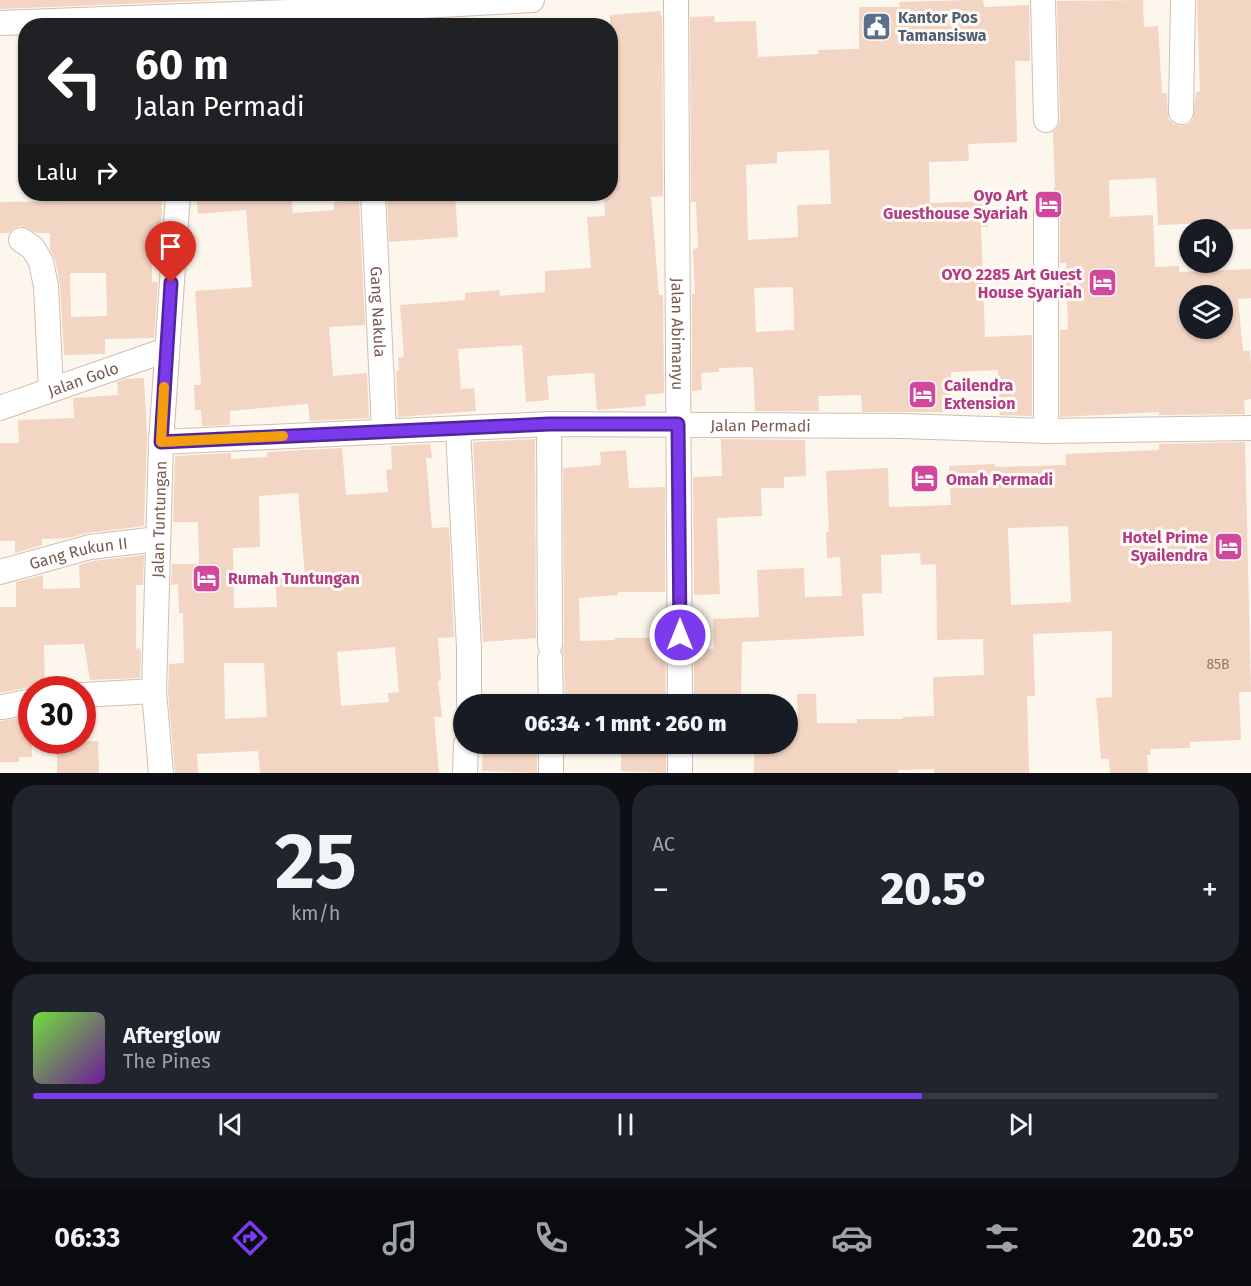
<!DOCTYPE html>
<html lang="id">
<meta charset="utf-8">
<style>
body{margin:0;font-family:"Fira Sans",sans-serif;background:#20242c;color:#f1f3f6;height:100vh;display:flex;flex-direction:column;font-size:22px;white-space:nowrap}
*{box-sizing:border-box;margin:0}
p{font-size:20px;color:#9ea1a6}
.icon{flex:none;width:33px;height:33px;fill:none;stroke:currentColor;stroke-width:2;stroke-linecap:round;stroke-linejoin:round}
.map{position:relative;height:773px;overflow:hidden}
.side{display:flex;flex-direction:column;gap:12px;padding:12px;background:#0d0f14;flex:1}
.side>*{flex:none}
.banner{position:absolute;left:18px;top:18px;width:600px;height:183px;border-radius:24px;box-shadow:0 2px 4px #0004;background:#202124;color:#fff;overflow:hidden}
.controls{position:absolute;left:1179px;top:219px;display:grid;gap:12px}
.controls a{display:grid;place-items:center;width:54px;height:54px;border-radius:50%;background:#171b24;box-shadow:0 2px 4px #0004;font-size:30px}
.speed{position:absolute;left:18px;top:676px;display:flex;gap:12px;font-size:30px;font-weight:700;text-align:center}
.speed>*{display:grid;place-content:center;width:78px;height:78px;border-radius:50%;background:#171b24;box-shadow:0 2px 4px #0004;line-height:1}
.speed .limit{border:9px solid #d22;background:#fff;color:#111}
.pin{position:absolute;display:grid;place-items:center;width:51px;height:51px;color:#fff;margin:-62px -26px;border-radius:50% 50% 50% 0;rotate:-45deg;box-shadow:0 0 6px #0007}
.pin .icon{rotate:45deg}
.me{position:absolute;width:66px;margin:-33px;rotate:0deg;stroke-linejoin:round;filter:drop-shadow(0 0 4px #0008)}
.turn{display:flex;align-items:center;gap:21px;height:126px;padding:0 18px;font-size:27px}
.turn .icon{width:78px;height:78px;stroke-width:2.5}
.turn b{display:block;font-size:42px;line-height:51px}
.then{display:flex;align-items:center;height:57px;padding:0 18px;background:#0003;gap:12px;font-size:22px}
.big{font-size:45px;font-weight:800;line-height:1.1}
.side .widget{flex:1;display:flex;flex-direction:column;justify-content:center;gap:9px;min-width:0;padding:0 21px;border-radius:24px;background:#20242c}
.side .dial{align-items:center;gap:0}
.dial b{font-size:78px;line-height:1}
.song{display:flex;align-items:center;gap:18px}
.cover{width:72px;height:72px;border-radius:9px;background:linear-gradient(135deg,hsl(100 70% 55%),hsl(280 70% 35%))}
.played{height:6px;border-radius:3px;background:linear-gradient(90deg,#7c3aed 75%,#363941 75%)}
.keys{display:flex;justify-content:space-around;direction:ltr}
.heat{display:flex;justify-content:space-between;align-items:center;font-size:33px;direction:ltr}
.side .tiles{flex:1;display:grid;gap:12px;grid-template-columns:1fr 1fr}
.widget:last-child{grid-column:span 2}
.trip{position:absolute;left:453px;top:694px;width:345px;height:60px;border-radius:30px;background:#171b24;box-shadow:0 2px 4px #0004;font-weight:800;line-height:60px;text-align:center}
.tabs{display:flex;height:96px;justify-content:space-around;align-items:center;background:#090b0e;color:#9ea1a6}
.tabs .icon{width:42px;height:42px}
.tabs .active{color:#7c3aed}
.tabs b{font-size:27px;color:#f1f3f6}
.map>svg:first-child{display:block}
</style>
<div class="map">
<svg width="1251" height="773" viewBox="0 0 1251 773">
<rect width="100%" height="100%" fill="#fdf6ec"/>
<path fill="#f3d5c3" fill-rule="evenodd" d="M0 0H222L0 9Z
M969 0H983L984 7 1029 5 1030 61H1015L1017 142 968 144 969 161 929 162 930 203 987 201 988 227H981L985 337 1032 335V416L1000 415 998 370 951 372 950 412H862L861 395 818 396 819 411H755L753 367 719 368V372L701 373 702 390 692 391V294H695L693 249 698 248 696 202H691L690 17 714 16 715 22 756 21 758 57 819 54 818 50 859 49V7H900L899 2ZM829 150 831 204 797 205 798 237 748 240 746 165 777 163V152ZM793 287 794 330 756 332 754 288Z
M1143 0 1144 27 1158 26 1162 93H1167L1168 118 1173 124 1181 126 1188 124 1193 119 1196 92 1200 91 1197 0H1251V229L1207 230 1206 223 1158 225 1156 178 1109 180 1110 217 1153 215 1155 267 1179 266V272L1251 269V298L1238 299 1243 351H1250L1251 363V399L1244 400 1245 414 1159 415V412L1060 417V330H1068L1066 263H1060V214L1059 207 1054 203V188H1055L1053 132 1058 127 1060 120 1057 1ZM1190 296H1222V328H1190Z
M660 11 662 18 663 196 651 197 659 295H663L664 393 645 395 646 406 597 410 594 373 547 376 549 400 526 402 522 345 458 349 461 389 474 388 476 411 398 417 396 371H399L398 358 404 357 400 305 465 300V293L499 290 500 296 545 292V271L591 268 587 217 605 216 604 194H610V15Z
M71 194H162L161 234 152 235V282H158L154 338 105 339V354L64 355 60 285 55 259 50 249V233H36L21 226 14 228 9 233H0V202L72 201ZM70 273H106L107 316 71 317Z
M196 194H291L293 213 334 210V202L359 200 365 325 329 327 333 376 367 373 369 418 310 421 308 404 230 411V425L202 426 201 410H195L194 385H201L195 291 252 287 246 210 198 214Z
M387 194H455L458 237 389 242Z
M144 378 147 438 144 526 88 533 68 538 42 539V545L15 553V541H0V443H19L18 420 74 418 73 398 118 395 117 382 125 379Z
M535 439 536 638 483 642 473 442Z
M721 439 805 440 806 476 784 477V488H761L762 516 717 518 720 594 694 595 693 477 722 476Z
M1245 442 1251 692H1239L1241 740 1190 742V748L1150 749 1151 755H1147L1148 773H1110L1109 759H1101L1096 698 1112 697V631L1033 634 1035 696H1027L1029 773H934V769L898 770V773H754V744H788V728H798L797 694H816L817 723H857V719H903V717L934 716 933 677 984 675 983 639 937 640 936 564 921 565 920 553 881 555 882 593 862 594 864 636 742 642 741 705H694V649H714L713 619 759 617 757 570 804 568 805 597 842 596 840 557 827 558 826 532H829L826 471 888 468 889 507 951 505 949 466 995 464V467L1066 465 1065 454 1159 450V444ZM1068 526 1071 602 1011 605 1008 528Z
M430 444 432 458H426L432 528 449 527 454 637 438 638 441 681H438L442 717H434L439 773H260L258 751 197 754 198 773H175L168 691 169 664 184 663 183 613H179L178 584 171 585 172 564H199L198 522H173L175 456 231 453V459L267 457V452L342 448 346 495 388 492 386 470 392 469 391 446ZM298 493 305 575 275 578 277 607 234 608 233 548 260 547 259 496ZM395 647 399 692 388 693 389 702 341 706 337 652ZM224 663H264L267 717 225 719Z
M626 450 629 488 665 487V592H618V595L579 598 580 641 615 640V638H665L666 705H565L564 658 562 651 564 644 563 468 601 465 600 452Z
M144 555 143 585H136V649L140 648 141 654 140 678 90 680 84 644 44 645 45 690 30 687 0 693V607H16V582L43 575V589L80 588 79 565 93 561Z
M32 716V757H19V762H0V721Z
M57 741H98L99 773H57Z
M483 744H537V773L482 771Z
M628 744H666V773L621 771V752L628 751Z"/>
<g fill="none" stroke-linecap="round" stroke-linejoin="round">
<defs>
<g id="minor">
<path id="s1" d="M676 0 680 705"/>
<path d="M1043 0 1046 120"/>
<path d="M0 23 367 9 532 0"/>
<path d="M1181 112 1183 0"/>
<path id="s2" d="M373 194 384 430"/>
<path d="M1046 214V431"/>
<path d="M21 240 33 248 41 262 46 286 51 390"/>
<path id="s3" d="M0 408 166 350"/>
<path d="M549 424 550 644"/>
<path d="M458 429 469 648V705"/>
<path id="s4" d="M161 442 549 424 903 426 1046 431 1251 428"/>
<path id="s5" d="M0 572 90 547 158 539"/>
<path d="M550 658 551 705"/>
<path d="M82 695 154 691"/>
<path d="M3 707 32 701"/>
<path d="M551 744V773"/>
<path d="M680 744V773"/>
<path id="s6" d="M161 773 154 691 161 442 178 194"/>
<path d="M465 773 466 744"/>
</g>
</defs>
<use href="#minor" stroke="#d1beb0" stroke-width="26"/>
<use href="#minor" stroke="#fff" stroke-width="24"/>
</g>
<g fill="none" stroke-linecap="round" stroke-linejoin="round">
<defs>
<path id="route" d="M171 283 161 442 549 424H678L680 635"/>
</defs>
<use href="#route" stroke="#51269a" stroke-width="15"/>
<use href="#route" stroke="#7c3aed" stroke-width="10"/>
<path stroke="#f59e0b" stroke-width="10" d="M164 387 161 442 283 436"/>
</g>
<defs>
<symbol id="civic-square" viewBox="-11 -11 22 22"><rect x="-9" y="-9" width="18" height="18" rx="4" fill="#5c6f8a" stroke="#fffaf3"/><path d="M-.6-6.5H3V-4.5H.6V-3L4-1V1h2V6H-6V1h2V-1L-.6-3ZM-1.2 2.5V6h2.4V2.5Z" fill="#fff"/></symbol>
<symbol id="hotel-square" viewBox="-11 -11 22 22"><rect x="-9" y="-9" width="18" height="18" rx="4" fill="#d1479c" stroke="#fffaf3"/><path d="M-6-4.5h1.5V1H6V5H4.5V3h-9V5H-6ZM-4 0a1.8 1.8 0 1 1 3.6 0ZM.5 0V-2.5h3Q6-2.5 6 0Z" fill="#fff"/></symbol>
</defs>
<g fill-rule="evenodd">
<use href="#civic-square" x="860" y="10" width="33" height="33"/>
<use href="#hotel-square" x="1032" y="188" width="33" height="33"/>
<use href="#hotel-square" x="1086" y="266" width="33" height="33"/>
<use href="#hotel-square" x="906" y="378" width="33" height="33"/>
<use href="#hotel-square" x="908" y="462" width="33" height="33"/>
<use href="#hotel-square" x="1212" y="530" width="33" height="33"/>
<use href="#hotel-square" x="190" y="562" width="33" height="33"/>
</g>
<g text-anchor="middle" stroke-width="6" stroke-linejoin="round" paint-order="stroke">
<g font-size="14" fill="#987a6a">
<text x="1218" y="669">85B</text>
</g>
<g font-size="16" font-weight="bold" fill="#4e5e75" stroke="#fffaf3" text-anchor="start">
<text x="898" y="23">Kantor Pos<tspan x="898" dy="18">Tamansiswa</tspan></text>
</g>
<g font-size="16" font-weight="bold" fill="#b23c85" stroke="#fffaf3" text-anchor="end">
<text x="1028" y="201">Oyo Art<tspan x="1028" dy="18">Guesthouse Syariah</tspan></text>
<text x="1082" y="280">OYO 2285 Art Guest<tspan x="1082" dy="18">House Syariah</tspan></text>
<text x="944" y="391" text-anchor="start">Cailendra<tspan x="944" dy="18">Extension</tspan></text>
<text x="946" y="485" text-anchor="start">Omah Permadi</text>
<text x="1208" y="543">Hotel Prime<tspan x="1208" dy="18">Syailendra</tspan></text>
<text x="228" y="584" text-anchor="start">Rumah Tuntungan</text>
</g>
<g font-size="16" fill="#7a5c4d" stroke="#fffaf3">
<text dy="6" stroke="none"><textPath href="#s2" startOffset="118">Gang Nakula</textPath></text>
<text dy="6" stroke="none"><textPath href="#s1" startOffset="334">Jalan Abimanyu</textPath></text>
<text dy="6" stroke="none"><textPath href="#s3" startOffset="88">Jalan Golo</textPath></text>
<text dy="6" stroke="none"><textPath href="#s4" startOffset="600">Jalan Permadi</textPath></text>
<text dy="6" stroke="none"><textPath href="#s6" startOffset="254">Jalan Tuntungan</textPath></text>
<text dy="6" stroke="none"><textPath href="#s5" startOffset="81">Gang Rukun II</textPath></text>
</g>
</g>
</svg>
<div class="controls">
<a><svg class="icon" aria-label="sound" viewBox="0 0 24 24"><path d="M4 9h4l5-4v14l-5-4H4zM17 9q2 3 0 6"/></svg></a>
<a><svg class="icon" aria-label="layers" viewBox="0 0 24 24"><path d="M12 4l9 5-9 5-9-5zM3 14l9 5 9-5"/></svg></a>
</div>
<div class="speed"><div class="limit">30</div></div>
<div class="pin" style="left:171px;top:283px;background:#d93025"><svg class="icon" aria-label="arrive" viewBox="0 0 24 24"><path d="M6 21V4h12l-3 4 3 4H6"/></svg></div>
<svg class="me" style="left:680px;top:635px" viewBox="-20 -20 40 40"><circle r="17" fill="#7c3aed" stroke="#fff" stroke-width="3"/><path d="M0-11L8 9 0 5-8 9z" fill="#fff"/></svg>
<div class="trip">06:34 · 1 mnt · 260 m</div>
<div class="banner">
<div class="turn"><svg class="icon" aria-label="left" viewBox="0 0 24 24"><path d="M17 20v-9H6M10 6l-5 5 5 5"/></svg><div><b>60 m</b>Jalan Permadi</div></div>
<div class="then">Lalu<svg class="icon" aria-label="right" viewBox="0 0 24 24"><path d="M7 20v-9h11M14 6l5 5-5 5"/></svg></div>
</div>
</div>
<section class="side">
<div class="tiles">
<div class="widget dial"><b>25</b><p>km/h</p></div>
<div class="widget"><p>AC</p>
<div class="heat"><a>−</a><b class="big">20.5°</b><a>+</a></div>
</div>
<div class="widget">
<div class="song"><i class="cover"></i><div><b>Afterglow</b><p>The Pines</p></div></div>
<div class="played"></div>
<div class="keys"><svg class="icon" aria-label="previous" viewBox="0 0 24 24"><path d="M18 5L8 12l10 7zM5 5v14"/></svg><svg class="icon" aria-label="pause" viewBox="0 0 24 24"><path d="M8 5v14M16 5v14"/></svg><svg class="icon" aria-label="next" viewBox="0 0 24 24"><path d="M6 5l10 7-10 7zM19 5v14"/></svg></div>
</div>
</div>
</section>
<nav class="tabs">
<b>06:33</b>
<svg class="icon active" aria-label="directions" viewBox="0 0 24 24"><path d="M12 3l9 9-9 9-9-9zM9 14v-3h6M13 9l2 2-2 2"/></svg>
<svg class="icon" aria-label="music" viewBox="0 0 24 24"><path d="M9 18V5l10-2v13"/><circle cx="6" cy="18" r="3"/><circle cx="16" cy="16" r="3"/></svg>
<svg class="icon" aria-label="phone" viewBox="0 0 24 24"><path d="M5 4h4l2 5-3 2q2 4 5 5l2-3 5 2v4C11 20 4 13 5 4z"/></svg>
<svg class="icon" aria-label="climate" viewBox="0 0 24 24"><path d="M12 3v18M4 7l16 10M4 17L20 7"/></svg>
<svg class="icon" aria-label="car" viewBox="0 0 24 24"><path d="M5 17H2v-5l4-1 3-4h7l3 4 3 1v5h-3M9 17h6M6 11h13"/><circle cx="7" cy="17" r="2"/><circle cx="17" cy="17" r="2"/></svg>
<svg class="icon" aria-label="filters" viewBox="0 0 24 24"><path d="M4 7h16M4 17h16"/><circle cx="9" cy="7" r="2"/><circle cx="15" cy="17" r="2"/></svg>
<b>20.5°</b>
</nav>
